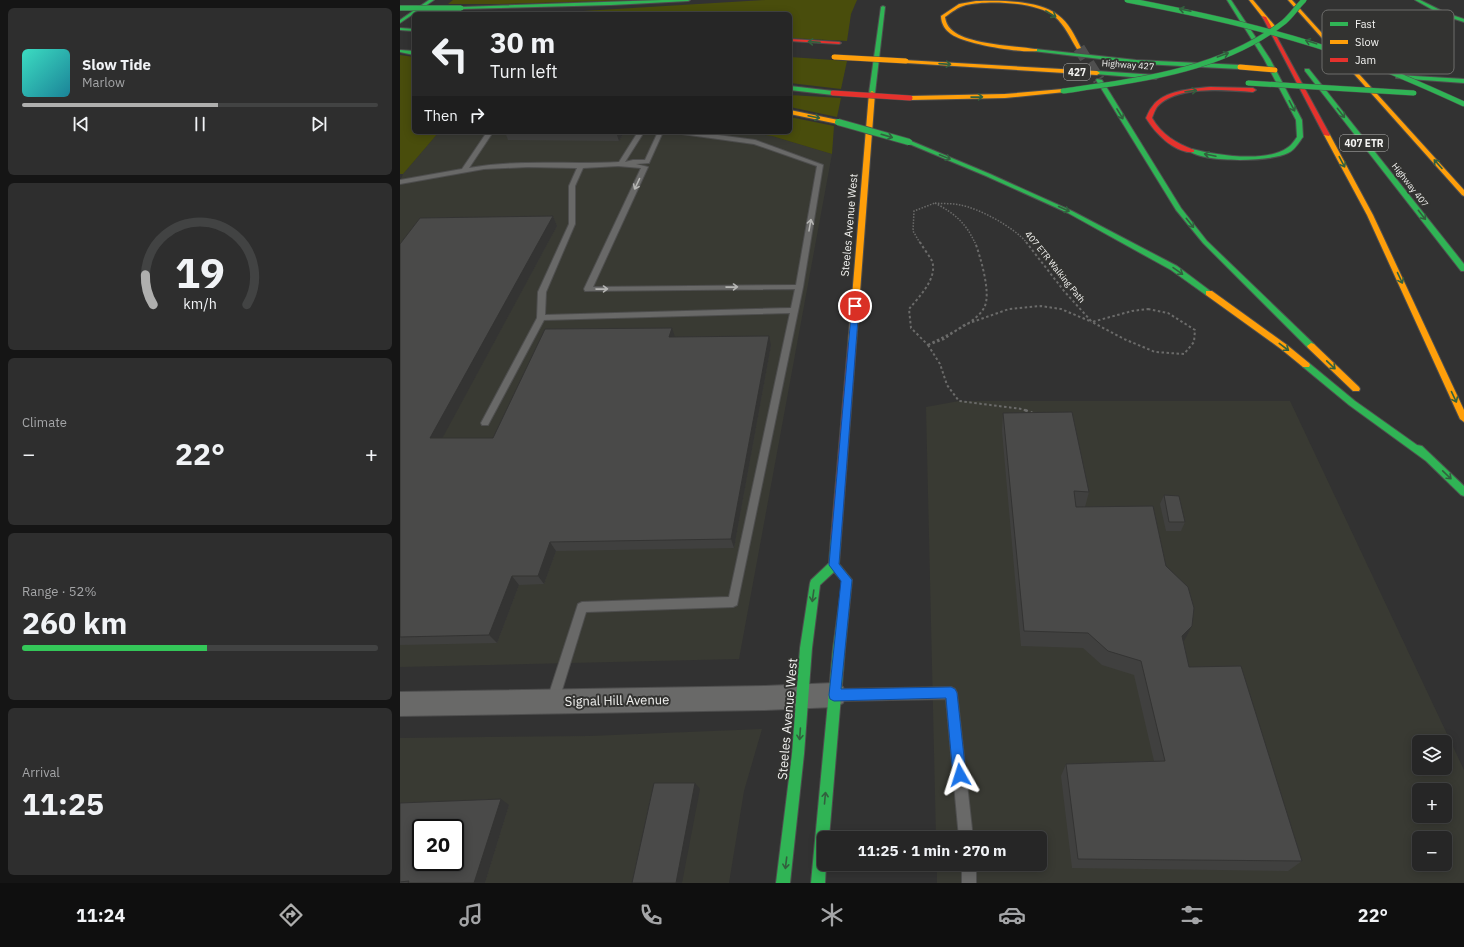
<!DOCTYPE html>
<meta charset="utf-8">
<style>
body{margin:0;font-family:"IBM Plex Sans",sans-serif;background:#2e2e2e;color:#f1f3f6;height:100vh;display:flex;flex-direction:column;font-size:15px;white-space:nowrap}
*{box-sizing:border-box;margin:0}
p{font-size:13px;color:#a4a5a7}
.icon{flex:none;width:22px;height:22px;fill:none;stroke:currentColor;stroke-width:2;stroke-linecap:round;stroke-linejoin:round}
.map{position:relative;flex:1;overflow:hidden}
.details{display:flex;flex-direction:column;gap:8px;padding:8px;background:#151515;width:400px}
.details>*{flex:none}
.banner{position:absolute;left:12px;top:12px;width:380px;height:122px;border-radius:6px;box-shadow:0 2px 10px #0003,0 0 0 1px #424343;background:#262626;color:#f1f3f6;overflow:hidden}
.buttons{position:absolute;left:1012px;top:735px;display:grid;gap:8px}
.buttons a{display:grid;place-items:center;width:40px;height:40px;border-radius:6px;background:#262626;box-shadow:0 2px 10px #0003,0 0 0 1px #424343;font-size:20px}
.speed{position:absolute;left:12px;top:819px;display:flex;gap:8px;font-size:20px;font-weight:700;text-align:center}
.speed>*{display:grid;place-content:center;width:52px;height:52px;border-radius:50%;background:#262626;box-shadow:0 2px 10px #0003,0 0 0 1px #424343;line-height:1}
.speed .limit{border:2px solid #111;border-radius:6px;background:#fff;color:#111}
.pin{position:absolute;display:grid;place-items:center;width:34px;height:34px;color:#fff;margin:-17px;border:2px solid #fff;border-radius:50%;box-shadow:0 1px 4px #0007}
.me{position:absolute;width:44px;margin:-22px;rotate:354deg;stroke-linejoin:round;filter:drop-shadow(0 0 3px #0008)}
.turn{display:flex;align-items:center;gap:14px;height:84px;padding:0 12px;font-size:18px}
.turn .icon{width:52px;height:52px;stroke-width:2.5}
.turn b{display:block;font-size:28px;line-height:34px}
.then{display:flex;align-items:center;height:38px;padding:0 12px;background:#0003;gap:8px;font-size:15px}
.big{font-size:30px;font-weight:700;line-height:1.1}
.details .tile{flex:1;display:flex;flex-direction:column;justify-content:center;gap:6px;min-width:0;padding:0 14px;border-radius:6px;background:#2e2e2e}
.details .dial{align-items:center;gap:0}
.dial svg{height:104px;overflow:visible;fill:none;stroke:#424343;stroke-width:7;stroke-linecap:round;text-anchor:middle}
.dial text{fill:#f1f3f6;stroke:none}
.song{display:flex;align-items:center;gap:12px}
.cover{width:48px;height:48px;border-radius:6px;background:linear-gradient(135deg,hsl(170 70% 55%),hsl(190 70% 35%))}
.played{height:4px;border-radius:2px;background:linear-gradient(90deg,#afafae 55%,#424343 55%)}
.keys{display:flex;justify-content:space-around;direction:ltr}
.heat{display:flex;justify-content:space-between;align-items:center;font-size:22px;direction:ltr}
.charge{height:6px;border-radius:3px;background:linear-gradient(90deg,#34c759 52%,#424343 0)}
.trip{position:absolute;left:417px;top:831px;width:230px;height:40px;border-radius:6px;background:#262626;box-shadow:0 2px 10px #0003,0 0 0 1px #424343;font-weight:700;line-height:40px;text-align:center}
.menu{display:flex;height:64px;justify-content:space-around;align-items:center;background:#0f0f0f;color:#a4a5a7}
.menu .icon{width:28px;height:28px}
.menu .on{color:#afafae}
.menu b{font-size:18px;color:#f1f3f6}
main{display:flex;flex:1;min-height:0}
.map>svg:first-child{display:block}
</style>
<main>
<section class="details">
<div class="tile">
<div class="song"><i class="cover"></i><div><b>Slow Tide</b><p>Marlow</p></div></div>
<div class="played"></div>
<div class="keys"><svg class="icon" aria-label="previous" viewBox="0 0 24 24"><path d="M18 5L8 12l10 7zM5 5v14"/></svg><svg class="icon" aria-label="pause" viewBox="0 0 24 24"><path d="M8 5v14M16 5v14"/></svg><svg class="icon" aria-label="next" viewBox="0 0 24 24"><path d="M6 5l10 7-10 7zM19 5v14"/></svg></div>
</div>
<div class="tile dial"><svg viewBox="0 0 100 80">
<path d="M14 69A42 42 0 1 1 86 69"/>
<path d="M14 69A42 42 0 0 1 8 46" stroke="#afafae"/>
<text x="50" y="56" font-size="32" font-weight="700">19</text>
<text x="50" y="72" font-size="11">km/h</text>
</svg></div>
<div class="tile"><p>Climate</p>
<div class="heat"><a>−</a><b class="big">22°</b><a>+</a></div>
</div>
<div class="tile"><p>Range · 52%</p><b class="big">260 km</b><div class="charge"></div></div>
<div class="tile"><p>Arrival</p><b class="big">11:25</b></div>
</section>
<div class="map">
<svg width="1064" height="883" viewBox="0 0 1064 883">
<rect width="100%" height="100%" fill="#323232"/>
<path fill="#393a33" fill-rule="evenodd" d="M39 132H346L372 136 432 154 339 659 0 667V181L3 174Z
M559 401H890L1064 770V883H537V864H640V838H536L526 407ZM1019 742H1045V768H1019ZM1019 790H1045V816H1019ZM1019 838H1045V864H1019Z
M362 729 344 791 329 883H0V738L189 736ZM21 828H55V862H21Z"/>
<path fill="#494d0c" d="M53 0H235L98 4H48Z
M365 0H457L451 14 447 41 390 38V14H34L183 11Z
M0 55 14 57V132H39L3 174H0Z
M390 57 447 61 441 89 390 83Z
M390 95 441 98 437 117 390 107Z
M390 117 434 126 432 154 372 136 346 132H390Z"/>
<g fill="none" stroke-linecap="round" stroke-linejoin="round">
<path stroke="#4f4f4f" stroke-width="12" stroke-dasharray="12 6" stroke-linecap="butt" d="M679 48 699 80"/>
<defs>
<path id="lane" d="M87 132H93L69 168C117 159 170 165 219 162L238 132H244L225 162 233 160H245L258 132H265L262 134 249 163 236 164 248 167 193 287 396 285 417 166 354 144 282 134 279 132H295L355 140 423 165 403 287 337 605 333 607 186 612 159 700 157 704 153 706 149 704 147 700 178 604 182 602 329 597 390 313 144 320 88 425H82L81 423 137 318 138 292 169 224V186L177 168 128 167 84 169 0 184V180L62 169ZM218 166 241 168 184 289 185 291 395 289 391 308 145 315 146 292 175 224V186L183 168Z
M551 687 555 689 557 693 573 838H559L546 699 438 701 434 699 432 695 434 691 438 689Z
M562 864H576V883H562Z"/>
<path id="street" d="M434 683 443 687 446 695 443 703 434 707 365 710 0 716V692L365 686Z"/>
<path id="fast" d="M29 0H34L0 23V20Z
M262 0H290L288 1 211 5 61 9 59 8 61 7Z
M827 0H831L870 59 902 120 903 137C899 142 895 150 888 153 869 162 806 163 789 151L792 149C815 155 866 163 887 148 891 146 894 141 897 137L896 120 864 59Z
M1015 0H1020L1046 13 1064 19V22L1042 15Z
M483 6 485 7 475 93 472 95 469 93 481 7Z
M0 28 14 29V31L0 30Z
M635 49 736 60 840 65 843 67 840 69 743 64 633 51V49Z
M0 50 14 51V55L0 52Z
M905 69H909L1064 264V271H1061L905 71Z
M697 71 756 75 759 77 756 79 695 74V72Z
M998 75 1064 79V83L996 78V76Z
M697 79 702 80 781 208 807 241 914 344 915 346 914 348H908L803 243 776 210 696 80Z
M390 86 433 91 436 93 433 95 390 90Z
M507 141H511L590 174 672 211 777 266 813 293 809 295H806L771 270 668 213 586 176 507 143Z
M906 362 909 363 955 401 1017 445 1022 446 1064 486V496L1061 495 1026 461 949 405 903 367 902 365Z
M436 534 440 535 441 538 439 564 452 580 445 649 429 838H424V864H426L425 883H411L433 649 442 581 434 572 420 585 412 648 404 754 390 883H376L392 754 400 648 410 583 411 580 429 563 431 538 432 535Z"/>
<path id="slow" d="M849 0H853L875 26V28H871Z
M888 0H892L1064 190V196L1062 195Z
M576 1C600 0 639 0 658 15 669 23 675 36 681 48L677 49C670 38 665 25 654 16 636 2 588 0 566 5 558 7 552 12 545 17 546 23 548 27 553 31 568 44 614 46 635 49H637V51C619 53 565 44 551 34 545 30 541 23 541 16L559 4Z
M504 60 697 71 700 73 697 75 506 63 504 62Z
M663 89 666 91 665 92 605 98 510 100 507 98 510 96 605 94Z
M472 91 475 93 456 345 452 348 448 345 469 93Z
M390 110 438 120 441 122 438 124 390 114Z
M925 134 930 135 973 215 1064 410V422L1060 419 967 215 924 135Z
M806 291H812L887 345 909 363 910 365 909 367H903L881 349 806 295Z
M911 343 914 344 959 387 960 389 959 391H953L908 348 907 346Z"/>
<path id="jam" d="M862 16 866 17 930 135 929 136 924 135Z
M390 39 439 42 441 43 439 44 390 41Z
M810 87 853 88 856 90 853 92C827 90 776 85 757 107 755 110 753 115 752 118 762 135 776 143 794 150V152C775 154 755 133 746 118 748 114 749 110 752 107 763 90 792 89 810 87Z
M452 342 456 345 441 538 440 541 436 542 432 541 431 538 448 345Z"/>
</defs>
<use href="#lane" stroke="#4e4e4e" stroke-width="2"/>
<use href="#street" stroke="#4e4e4e" stroke-width="2"/>
<use href="#fast" stroke="#4e4e4e" stroke-width="2"/>
<use href="#slow" stroke="#4e4e4e" stroke-width="2"/>
<use href="#jam" stroke="#4e4e4e" stroke-width="2"/>
<path stroke="#6b6b6a" stroke-width="1.5" stroke-dasharray="1.5 1.5" stroke-linecap="butt" d="M535 203C543 204 552 203 560 205 579 208 615 228 627 243
M535 203C554 213 566 223 575 243
M520 243 513 231 514 211 535 203"/>
<path stroke="#6b6b6a" stroke-width="2" stroke-dasharray="2.5 2.5" stroke-linecap="butt" d="M520 242C523 248 529 255 532 261 538 278 519 297 509 309L511 328 528 345
M626 242 664 291 692 322
M748 309 768 313 795 330 794 342 784 354 755 352 724 339 692 322 732 311Z
M528 345 540 364 547 385 559 401 622 409 627 411
M528 345C544 336 575 324 584 308 592 294 580 256 575 242
M528 345 544 339 564 325 609 309 641 306 661 309 692 322"/>
<path stroke="#6b6b6a" stroke-width="2.5" stroke-dasharray="3 3" stroke-linecap="butt" d="M625 410 635 414"/>
<use href="#lane" fill="#696968" fill-rule="evenodd"/>
<use href="#street" fill="#696968" fill-rule="evenodd"/>
<use href="#fast" fill="#30b455" fill-rule="evenodd"/>
<use href="#slow" fill="#ff9f0a" fill-rule="evenodd"/>
<use href="#jam" fill="#e5322d" fill-rule="evenodd"/>
<defs>
<path id="fast-bridge-far1" d="M727 0C805 15 883 32 957 59 994 72 1029 88 1064 104
M0 8H61
M848 83 1014 93
M663 91C739 80 821 71 884 22 891 16 897 7 904 0"/>
<path id="fast-bridge" d="M438 122 509 142"/>
<path id="slow-bridge" d="M434 57 506 61
M840 67 875 70"/>
<path id="jam-bridge" d="M433 93 510 98"/>
</defs>
<use href="#fast-bridge-far1" stroke="#4e4e4e" stroke-width="6" stroke-linecap="butt"/>
<use href="#fast-bridge" stroke="#4e4e4e" stroke-width="8" stroke-linecap="butt"/>
<use href="#slow-bridge" stroke="#4e4e4e" stroke-width="6" stroke-linecap="butt"/>
<use href="#jam-bridge" stroke="#4e4e4e" stroke-width="6" stroke-linecap="butt"/>
<use href="#fast-bridge-far1" stroke="#30b455" stroke-width="5"/>
<use href="#fast-bridge" stroke="#30b455" stroke-width="6"/>
<use href="#slow-bridge" stroke="#ff9f0a" stroke-width="5"/>
<use href="#jam-bridge" stroke="#e5322d" stroke-width="5"/>
</g>
<path fill="#40403f" d="M105 132H224L219 141 108 140Z
M153 216 157 226 42 438H93L275 337 371 345 334 548 156 551 144 584 119 585 97 643 0 645V244Z
M603 413 689 492 685 507 766 566 792 626 783 642 789 667 902 861 888 871 672 868 661 776 666 764 754 761 734 675 702 665 683 648 621 646 602 431Z
M764 495 785 522 781 531H766L760 504Z
M0 803 109 805 85 883H0Z"/>
<path fill="#343433" d="M216 132H224L219 141Z
M153 216 157 226 37 448 30 438Z
M272 328 275 337H269Z
M369 336 371 345 334 548 331 539Z
M150 542 156 551 144 584 138 576Z
M112 576 119 585 97 643 89 635Z
M792 626 784 641 774 651 782 636Z
M295 783 300 789 282 883H276Z
M101 799 109 805 85 883H74Z"/>
<path fill="#4a4a49" stroke="#343433" fill-rule="evenodd" d="M153 216 30 438H93L145 329 272 328 269 337 369 336 331 539 150 542 138 576H112L89 635 0 637V244L20 218Z
M672 412 689 492 674 491 676 507 753 506 766 566 788 587 794 608 792 626 782 636 789 667 841 666 902 861 678 859 666 764 765 761 741 661 708 651 688 633 624 631 603 413Z
M764 495 779 496 785 522H769Z
M254 783H295L276 883H232Z
M101 799 74 883H8L9 881 0 882V803ZM21 828H55V862H21Z"/>
<defs><path id="oneway-shaft" d="M-6 0H5M1.5-3L5.5 0L1.5 3" fill="none" stroke-width="1.6" stroke-linecap="round" stroke-linejoin="round"/></defs>
<g stroke="#32603e">
<use href="#oneway-shaft" transform="translate(785 10) rotate(-169)"/>
<use href="#oneway-shaft" transform="translate(651 14) rotate(31)"/>
<use href="#oneway-shaft" transform="translate(414 42) rotate(-176)"/>
<use href="#oneway-shaft" transform="translate(911 42) rotate(-162)"/>
<use href="#oneway-shaft" transform="translate(823 55) rotate(-20)"/>
<use href="#oneway-shaft" transform="translate(545 64) rotate(4)"/>
<use href="#oneway-shaft" transform="translate(791 91) rotate(-7)"/>
<use href="#oneway-shaft" transform="translate(577 97) rotate(-1)"/>
<use href="#oneway-shaft" transform="translate(892 106) rotate(62)"/>
<use href="#oneway-shaft" transform="translate(941 113) rotate(52)"/>
<use href="#oneway-shaft" transform="translate(720 114) rotate(59)"/>
<use href="#oneway-shaft" transform="translate(414 117) rotate(12)"/>
<use href="#oneway-shaft" transform="translate(487 136) rotate(16)"/>
<use href="#oneway-shaft" transform="translate(810 155) rotate(-168)"/>
<use href="#oneway-shaft" transform="translate(545 157) rotate(22)"/>
<use href="#oneway-shaft" transform="translate(942 162) rotate(62)"/>
<use href="#oneway-shaft" transform="translate(1038 164) rotate(-132)"/>
<use href="#oneway-shaft" transform="translate(664 209) rotate(24)"/>
<use href="#oneway-shaft" transform="translate(1022 215) rotate(52)"/>
<use href="#oneway-shaft" transform="translate(790 223) rotate(51)"/>
<use href="#oneway-shaft" transform="translate(778 271) rotate(35)"/>
<use href="#oneway-shaft" transform="translate(1000 278) rotate(65)"/>
<use href="#oneway-shaft" transform="translate(884 347) rotate(37)"/>
<use href="#oneway-shaft" transform="translate(931 365) rotate(44)"/>
<use href="#oneway-shaft" transform="translate(1054 397) rotate(65)"/>
<use href="#oneway-shaft" transform="translate(1047 475) rotate(44)"/>
<use href="#oneway-shaft" transform="translate(413 596) rotate(98)"/>
<use href="#oneway-shaft" transform="translate(400 734) rotate(94)"/>
<use href="#oneway-shaft" transform="translate(425 798) rotate(-85)"/>
<use href="#oneway-shaft" transform="translate(386 863) rotate(97)"/>
</g>
<g stroke="#b5b5b3">
<use href="#oneway-shaft" transform="translate(237 184) rotate(115)"/>
<use href="#oneway-shaft" transform="translate(410 225) rotate(-80)"/>
<use href="#oneway-shaft" transform="translate(332 287) rotate(-1)"/>
<use href="#oneway-shaft" transform="translate(202 289) rotate(-1)"/>
</g>
<path fill="#1a73e8" stroke="#114b97" d="M452 304H455L459 306 439 564 452 580 441 689 551 687 555 689 557 693 566 775 564 779 560 781 555 779 553 775 546 698 434 701 430 699 429 695 441 581 429 565Z"/>
<g text-anchor="middle" stroke-width="4" stroke-linejoin="round" paint-order="stroke">
<g font-size="9" fill="#f3f3f1" stroke="#333331">
<text transform="translate(728 65) rotate(4)" y="3">Highway 427</text>
<text transform="translate(1010 185) rotate(52)" y="3">Highway 407</text>
<text transform="translate(655 267) rotate(51)" y="3">407 ETR Walking Path</text>
</g>
<g fill="#333331" stroke="#b9b9b7" stroke-width="1">
<rect x="664" y="64" width="26" height="16" rx="3"/>
<rect x="940" y="135" width="48" height="16" rx="3"/>
</g>
<g font-size="10" font-weight="bold" fill="#f3f3f1">
<text x="677" y="76">427</text>
<text x="964" y="147">407 ETR</text>
</g>
<g font-size="11" fill="#f3f3f1" stroke="#333331">
<text transform="translate(449 225) rotate(-85)" y="4">Steeles Avenue West</text>
</g>
<g font-size="13" fill="#f3f3f1" stroke="#333331">
<text transform="translate(217 700) rotate(-1)" y="5">Signal Hill Avenue</text>
<text transform="translate(387 719) rotate(-85)" y="5">Steeles Avenue West</text>
</g>
</g>
<rect x="922" y="10" width="132" height="64" rx="6" fill="#333331" stroke="#6d6d6b" stroke-width="1"/>
<rect x="930" y="22" width="18" height="4" fill="#30b455"/>
<rect x="930" y="40" width="18" height="4" fill="#ff9f0a"/>
<rect x="930" y="58" width="18" height="4" fill="#e5322d"/>
<g font-size="11" fill="#f3f3f1">
<text x="955" y="28">Fast</text>
<text x="955" y="46">Slow</text>
<text x="955" y="64">Jam</text>
</g>
</svg>
<div class="buttons">
<a><svg class="icon" aria-label="layers" viewBox="0 0 24 24"><path d="M12 4l9 5-9 5-9-5zM3 14l9 5 9-5"/></svg></a>
<a>+</a>
<a>−</a>
</div>
<div class="speed"><div class="limit">20</div></div>
<div class="pin" style="left:455px;top:306px;background:#d93025"><svg class="icon" aria-label="arrive" viewBox="0 0 24 24"><path d="M6 21V4h12l-3 4 3 4H6"/></svg></div>
<svg class="me" style="left:560px;top:775px" viewBox="-20 -20 40 40"><path d="M0-17L14 15 0 8-14 15z" fill="#1a73e8" stroke="#fff" stroke-width="4"/></svg>
<div class="trip">11:25 · 1 min · 270 m</div>
<div class="banner">
<div class="turn"><svg class="icon" aria-label="left" viewBox="0 0 24 24"><path d="M17 20v-9H6M10 6l-5 5 5 5"/></svg><div><b>30 m</b>Turn left</div></div>
<div class="then">Then<svg class="icon" aria-label="right" viewBox="0 0 24 24"><path d="M7 20v-9h11M14 6l5 5-5 5"/></svg></div>
</div>
</div>
</main>
<nav class="menu">
<b>11:24</b>
<svg class="icon on" aria-label="directions" viewBox="0 0 24 24"><path d="M12 3l9 9-9 9-9-9zM9 14v-3h6M13 9l2 2-2 2"/></svg>
<svg class="icon" aria-label="music" viewBox="0 0 24 24"><path d="M9 18V5l10-2v13"/><circle cx="6" cy="18" r="3"/><circle cx="16" cy="16" r="3"/></svg>
<svg class="icon" aria-label="phone" viewBox="0 0 24 24"><path d="M5 4h4l2 5-3 2q2 4 5 5l2-3 5 2v4C11 20 4 13 5 4z"/></svg>
<svg class="icon" aria-label="climate" viewBox="0 0 24 24"><path d="M12 3v18M4 7l16 10M4 17L20 7"/></svg>
<svg class="icon" aria-label="car" viewBox="0 0 24 24"><path d="M5 17H2v-5l4-1 3-4h7l3 4 3 1v5h-3M9 17h6M6 11h13"/><circle cx="7" cy="17" r="2"/><circle cx="17" cy="17" r="2"/></svg>
<svg class="icon" aria-label="filters" viewBox="0 0 24 24"><path d="M4 7h16M4 17h16"/><circle cx="9" cy="7" r="2"/><circle cx="15" cy="17" r="2"/></svg>
<b>22°</b>
</nav>
